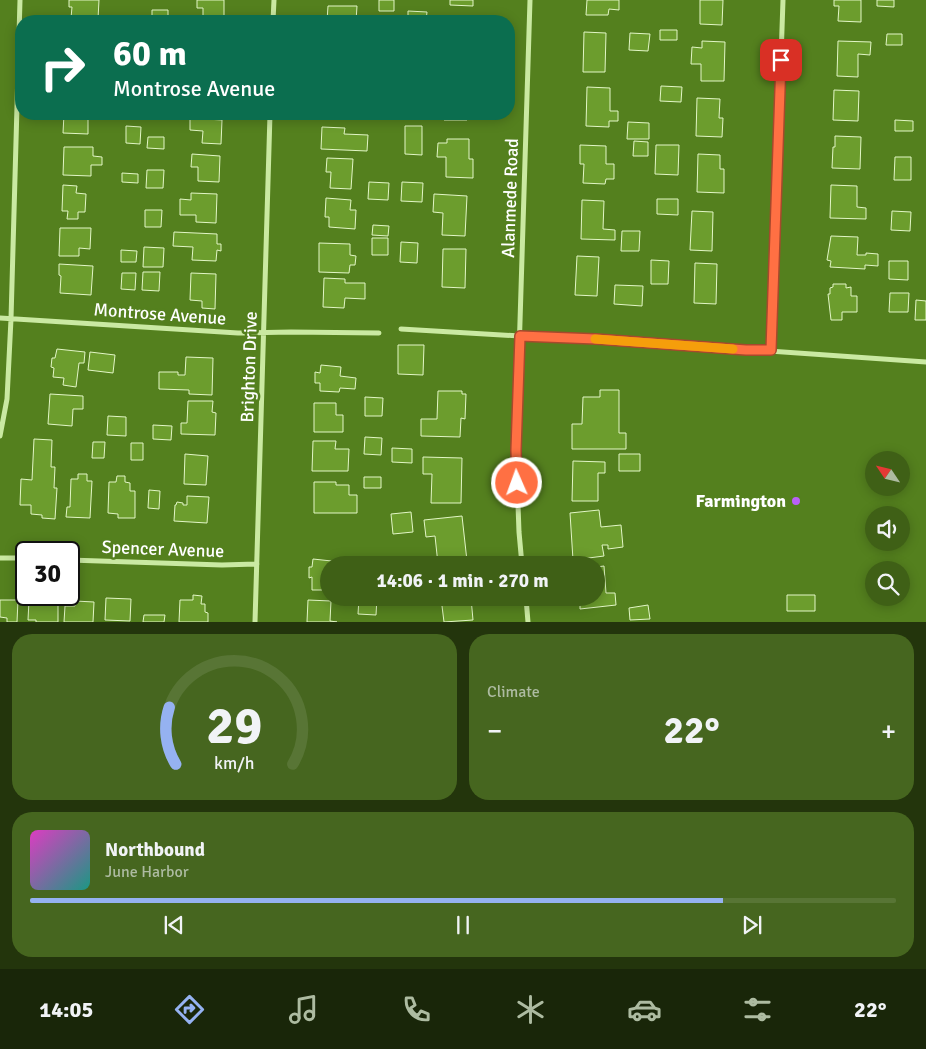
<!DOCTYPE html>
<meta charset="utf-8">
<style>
body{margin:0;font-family:Signika,sans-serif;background:#46661f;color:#f1f3f6;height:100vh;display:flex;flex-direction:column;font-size:19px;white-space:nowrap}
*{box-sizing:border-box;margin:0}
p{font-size:16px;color:#adbba1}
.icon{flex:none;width:28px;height:28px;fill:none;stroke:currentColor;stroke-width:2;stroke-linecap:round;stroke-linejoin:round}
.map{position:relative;height:622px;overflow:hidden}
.sheet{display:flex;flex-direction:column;gap:12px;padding:12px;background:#23350c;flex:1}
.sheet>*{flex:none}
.top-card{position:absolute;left:15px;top:15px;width:500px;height:105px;border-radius:20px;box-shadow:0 2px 12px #0003;background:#0b6e4f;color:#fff;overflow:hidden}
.needle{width:32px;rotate:305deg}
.controls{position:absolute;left:865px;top:451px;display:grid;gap:10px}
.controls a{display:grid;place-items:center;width:45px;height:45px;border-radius:50%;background:#3f6016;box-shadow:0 2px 12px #0003;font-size:25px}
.speed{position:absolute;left:15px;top:541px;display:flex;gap:10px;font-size:25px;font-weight:700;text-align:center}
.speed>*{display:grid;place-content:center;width:65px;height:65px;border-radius:50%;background:#3f6016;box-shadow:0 2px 12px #0003;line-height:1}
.speed .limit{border:2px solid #111;border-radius:8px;background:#fff;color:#111}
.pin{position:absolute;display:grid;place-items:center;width:42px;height:42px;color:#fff;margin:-21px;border-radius:10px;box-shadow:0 2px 8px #0006}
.me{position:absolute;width:55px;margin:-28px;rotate:358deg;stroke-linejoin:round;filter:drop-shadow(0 0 4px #0008)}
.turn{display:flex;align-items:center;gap:18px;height:105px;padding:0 15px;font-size:22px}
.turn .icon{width:65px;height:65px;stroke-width:2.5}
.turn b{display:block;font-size:35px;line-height:42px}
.big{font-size:38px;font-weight:700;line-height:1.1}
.sheet .widget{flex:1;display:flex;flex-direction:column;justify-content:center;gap:8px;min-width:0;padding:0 18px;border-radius:20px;background:#46661f}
.sheet .dial{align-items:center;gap:0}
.dial svg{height:130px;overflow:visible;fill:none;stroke:#587535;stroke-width:7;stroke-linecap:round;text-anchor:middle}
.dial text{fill:#f1f3f6;stroke:none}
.song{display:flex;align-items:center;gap:15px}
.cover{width:60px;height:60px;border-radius:8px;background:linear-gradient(135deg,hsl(310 70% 55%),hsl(170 70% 35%))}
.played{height:5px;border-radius:2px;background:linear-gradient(90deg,#95b2f1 80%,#587535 80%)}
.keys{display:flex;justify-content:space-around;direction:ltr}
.heat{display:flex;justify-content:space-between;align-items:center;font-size:28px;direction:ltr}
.sheet .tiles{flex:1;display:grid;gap:12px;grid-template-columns:1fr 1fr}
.widget:last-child{grid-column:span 2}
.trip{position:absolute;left:320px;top:556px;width:285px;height:50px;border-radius:25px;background:#3f6016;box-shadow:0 2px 12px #0003;font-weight:700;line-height:50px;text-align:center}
.dock{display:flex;height:80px;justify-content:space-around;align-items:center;background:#192609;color:#adbba1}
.dock .icon{width:35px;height:35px}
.dock .current{color:#95b2f1}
.dock b{font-size:22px;color:#f1f3f6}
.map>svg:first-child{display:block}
</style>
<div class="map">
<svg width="926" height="622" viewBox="0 0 926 622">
<rect width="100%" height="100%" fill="#54801e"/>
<path fill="#6c9d2d" stroke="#e2f6c6" d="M69 0H99L98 19 71 18 72 7H69Z
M197 0H224V21H203V8H197Z
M379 0H394V11H379Z
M450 0H473V6L450 5Z
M587 0H619V10L609 9 608 15H586Z
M700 0H723L722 25 700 24Z
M834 0H861V22L838 21 839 6H834Z
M877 0H894V7L877 6Z
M328 6H357L356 21H327Z
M152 10H168V21H152Z
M408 11 427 12 426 21H408Z
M660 30H677V40H660Z
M584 32 606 33 605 72H583Z
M630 33 650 34 648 51 629 50Z
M887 34H902V45H886Z
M702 41 725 42 724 81H701V64H691L692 47 702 48Z
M838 41 871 42 870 55 858 54V77L837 76Z
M661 86 682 87 681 102 660 101Z
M587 87 610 88V111H618V121H609V127L586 126Z
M834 90 859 91 858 121 833 120Z
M697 98 720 99 719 118H723L722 137 696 136Z
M64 114H100L99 117H88V134L63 133Z
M444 114H467V120H444Z
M190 118 222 120 221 144 202 143 203 131 190 130Z
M895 120 913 121V131H895Z
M628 122 649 123V139H627Z
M126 126 141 127 140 144 126 143Z
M405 126H422V155L405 154Z
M322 127 345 128 344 134 368 135 367 151 321 149Z
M835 136 861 137 860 169 832 168 833 147H835Z
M148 137H164V149L147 148Z
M447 139H469V159H473V178L446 177V157H437L438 143H447Z
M634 141 648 142V156H633Z
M580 145 606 146V164H614V179H606L605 184 583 183 584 164H580Z
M656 145H679L678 175 655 174Z
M64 147H93V156L102 157V165H91V176L63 175Z
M192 154 220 156 219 182 198 181V167H191Z
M698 154 720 155V169H724V193L697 192Z
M895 157H911V180H894Z
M327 158 353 159 351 189 330 188 331 172H326Z
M147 170H164L163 188H146Z
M122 173 138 174V183L122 182Z
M369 182 389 183 388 200 368 199Z
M402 182 423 183 422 202 401 201Z
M63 185 77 186 76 193 86 194 85 212H78V219H67L68 211H62Z
M831 185 857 186V207L866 208V219L830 218Z
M191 193 217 194 216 223 196 222V215H180V199L191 200Z
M434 194 467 196 465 236 442 235 443 213 433 212Z
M326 198 351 200 350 210H356L355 229 329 227V217H325Z
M657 199H678V215L657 214Z
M582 200 604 201 603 229 615 230V240L581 239Z
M145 210H162L161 227H145Z
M692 211 713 212 712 251 690 250Z
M892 211 911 212 910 231 891 230Z
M373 225 389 226 388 236 372 235Z
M60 228H91L90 249 79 248V256H59Z
M622 231H640L639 251H621Z
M174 232 217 234V244H221V251L217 250 216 261 192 260 193 247 173 246Z
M831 236 858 237 857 255H866V253L878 254V266L865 265V269L830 267 831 261 827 260Z
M372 238H388V255H372Z
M401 242 418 243 417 263 400 262Z
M319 243 350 244V255L356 256 355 265H350L349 273 319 272Z
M144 247 164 248 163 267H143Z
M443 249H466L465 288 442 287Z
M121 250 137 251 136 262H121Z
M577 256 599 257 597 296 575 295Z
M651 260 669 261 668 284H651Z
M889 261H908V280L889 279Z
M695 263 717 264 716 304 694 303Z
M59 264 93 266 91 295 60 293 61 276 59 275Z
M143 272H160L159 291 142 290Z
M122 273H136L135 290 121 289Z
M191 273 216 274 215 309 202 308V301L190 300Z
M324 278 345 279V283H365V299L345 298 344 308 323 307Z
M833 284H846V288L851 287V296H857V312H842V320H831L828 294H830V288L833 287Z
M615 285 643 286 642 306 614 304Z
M890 293H909L908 312H889Z
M916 300 926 301V320H915Z
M398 345H424L423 375 398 374Z
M57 349 85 352 84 363H79L76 387 63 385 64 378 53 377 54 368 51 367 52 358H55Z
M90 352 115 355 113 373 88 370Z
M186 357 213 358 212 395 189 394V390L159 389V372H178V375H185Z
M321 365 341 367 340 376 356 378 355 389 340 388 339 392 320 391V383H315V372L320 373Z
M600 390H619V433H626V449H572V424H582L583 397H600Z
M438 391H462V394H466L465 419 461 418 460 437 421 436V419H437Z
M50 394 83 396V409H73L72 426 48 424Z
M365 397 383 398 382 416H365Z
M188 401H213L212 412 216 413 215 435 181 434V423H187Z
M314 403H336V415H343V432H314Z
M108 416 126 417V436L107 435Z
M153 425 172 426 171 440 153 439Z
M365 437 382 438 381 455 364 454Z
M34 439 52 440 51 467H55L54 488H57L55 519 42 518V515L31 514V505H20L21 479 32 480Z
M313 441H336L335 449H349L348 471H312Z
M93 442H105L104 458H92Z
M131 443H143V460H131Z
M392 448 412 449V463L392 462Z
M185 454 208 456 206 485 184 484Z
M619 454H640V471H619Z
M423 457 462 458 461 503H431L432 474H423Z
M573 461 605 462V473H598V501H572Z
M78 474H87V481H92L90 518 66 517 67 507H70L71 479H78Z
M117 476H125V482L130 483V491H135V518H118V514L108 513 109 482H116Z
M364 477H381V488H364Z
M314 482H336V485H349V495H357V513H314Z
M149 490 160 491 159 509 148 508Z
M187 496 209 497 207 523 174 521 175 505H176L177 502 183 503V505H187Z
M599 510 601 527 621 525 623 547 608 549V545H602L604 556 573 560 570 513Z
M411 512 413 532 393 534 391 514Z
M462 516 467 561 438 564 435 536 426 537 424 520Z
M363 557H378V565H362Z
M313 559 341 562V565H329V585L323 584V590H312V577L309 578V567H312Z
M604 566 606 593H615L616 605 580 609V598H596V567Z
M193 595 202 596 201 604H205V612L208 613V622H179L180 600H193Z
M787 595H815V611H787Z
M106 598 131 599 130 621 105 620Z
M359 598H377L376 615 358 614Z
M415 598H431L432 602 416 604Z
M441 598H471L473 620 444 622Z
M0 600H18L17 622H7V618L0 617Z
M29 600 58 601V622H36V620H28Z
M308 600 331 601 330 621 337 622H307Z
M75 601 94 602 93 622H64L65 606H75Z
M648 605 650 619 630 620 629 608Z
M144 615H165L164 622H143Z"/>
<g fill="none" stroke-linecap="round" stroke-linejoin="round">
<path stroke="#cae9a2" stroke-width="5" d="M273 21 274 0
M0 318 238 333 291 332 379 333
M401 329 520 336 596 339 926 362
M771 350 783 0
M0 436 7 399 11 319 20 0
M0 558H26
M69 560 222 565 257 564
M522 565 519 532 516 450 530 0
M526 598 528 622
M255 622 270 114"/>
</g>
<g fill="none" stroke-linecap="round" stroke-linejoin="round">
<defs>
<path id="route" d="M517 483 516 450 520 336 596 339 746 350H771L781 60"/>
</defs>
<use href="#route" stroke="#a6492c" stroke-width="12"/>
<use href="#route" stroke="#ff7043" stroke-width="9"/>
<path stroke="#f59e0b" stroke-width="9" d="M595 339 733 349"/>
</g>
<circle fill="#ba60f8" stroke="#54801e" stroke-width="2" cx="796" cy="501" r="5"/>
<g text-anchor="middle" stroke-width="5" stroke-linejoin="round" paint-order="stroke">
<g font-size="18" fill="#fff" stroke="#54801e">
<text transform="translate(510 198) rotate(-88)" y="6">Alanmede Road</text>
<text transform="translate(160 314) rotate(4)" y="6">Montrose Avenue</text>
<text transform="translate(249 367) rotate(-88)" y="6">Brighton Drive</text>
<text transform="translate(163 549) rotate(2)" y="6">Spencer Avenue</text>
</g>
<g font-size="18" font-weight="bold" fill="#fff" stroke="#54801e" text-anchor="end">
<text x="786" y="507">Farmington</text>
</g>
</g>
</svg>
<div class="controls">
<a><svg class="needle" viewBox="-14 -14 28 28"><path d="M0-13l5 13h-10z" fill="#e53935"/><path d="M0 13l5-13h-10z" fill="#adbba1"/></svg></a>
<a><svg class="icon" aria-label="sound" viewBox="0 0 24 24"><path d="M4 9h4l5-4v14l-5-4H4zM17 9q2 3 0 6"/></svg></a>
<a><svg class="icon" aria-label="search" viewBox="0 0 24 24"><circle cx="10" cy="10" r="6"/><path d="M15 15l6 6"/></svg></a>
</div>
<div class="speed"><div class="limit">30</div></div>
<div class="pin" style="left:781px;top:60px;background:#d93025"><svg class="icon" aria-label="arrive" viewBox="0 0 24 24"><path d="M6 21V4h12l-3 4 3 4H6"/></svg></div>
<svg class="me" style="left:517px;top:483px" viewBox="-20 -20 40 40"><circle r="17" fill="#ff7043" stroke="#fff" stroke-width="3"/><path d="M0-11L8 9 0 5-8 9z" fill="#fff"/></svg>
<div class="trip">14:06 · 1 min · 270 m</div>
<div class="top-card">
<div class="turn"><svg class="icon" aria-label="right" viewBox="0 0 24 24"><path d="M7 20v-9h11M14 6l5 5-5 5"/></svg><div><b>60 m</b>Montrose Avenue</div></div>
</div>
</div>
<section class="sheet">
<div class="tiles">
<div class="widget dial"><svg viewBox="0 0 100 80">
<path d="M14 69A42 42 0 1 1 86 69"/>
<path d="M14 69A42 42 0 0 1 10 34" stroke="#95b2f1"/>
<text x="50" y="56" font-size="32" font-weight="700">29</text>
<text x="50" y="72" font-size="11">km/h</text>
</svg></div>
<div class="widget"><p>Climate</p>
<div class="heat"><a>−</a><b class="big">22°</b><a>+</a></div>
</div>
<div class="widget">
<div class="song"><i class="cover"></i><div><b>Northbound</b><p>June Harbor</p></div></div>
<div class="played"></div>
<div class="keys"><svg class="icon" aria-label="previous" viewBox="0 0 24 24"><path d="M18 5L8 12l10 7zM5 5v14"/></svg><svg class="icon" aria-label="pause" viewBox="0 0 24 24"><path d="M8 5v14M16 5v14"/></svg><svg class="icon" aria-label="next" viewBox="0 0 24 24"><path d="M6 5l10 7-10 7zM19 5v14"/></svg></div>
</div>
</div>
</section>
<nav class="dock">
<b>14:05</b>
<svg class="icon current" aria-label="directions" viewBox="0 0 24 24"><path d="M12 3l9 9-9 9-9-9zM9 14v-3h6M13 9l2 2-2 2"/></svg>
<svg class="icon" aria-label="music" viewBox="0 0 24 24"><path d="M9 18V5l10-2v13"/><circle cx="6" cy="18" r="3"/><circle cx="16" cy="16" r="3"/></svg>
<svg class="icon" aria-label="phone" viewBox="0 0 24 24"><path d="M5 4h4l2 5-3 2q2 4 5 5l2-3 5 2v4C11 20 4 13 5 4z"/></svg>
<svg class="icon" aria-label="climate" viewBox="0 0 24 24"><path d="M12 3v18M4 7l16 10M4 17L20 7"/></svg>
<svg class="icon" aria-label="car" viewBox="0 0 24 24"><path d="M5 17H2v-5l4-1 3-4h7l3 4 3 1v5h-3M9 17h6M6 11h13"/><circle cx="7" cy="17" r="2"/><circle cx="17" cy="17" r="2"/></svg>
<svg class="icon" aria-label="filters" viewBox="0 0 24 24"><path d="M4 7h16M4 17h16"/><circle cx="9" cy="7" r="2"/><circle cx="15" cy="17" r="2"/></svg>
<b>22°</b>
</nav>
